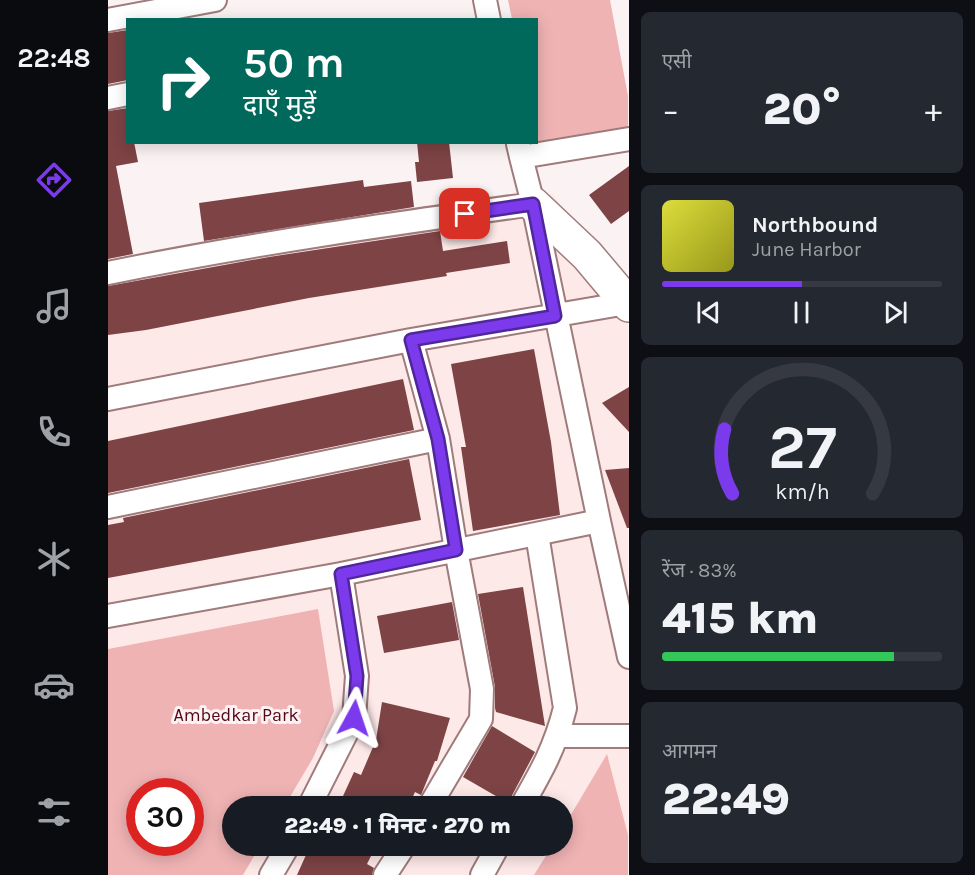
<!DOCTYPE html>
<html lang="hi">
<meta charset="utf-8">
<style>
body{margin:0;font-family:Karla,"Noto Sans Devanagari",sans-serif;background:#242831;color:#f1f3f6;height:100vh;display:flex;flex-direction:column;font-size:22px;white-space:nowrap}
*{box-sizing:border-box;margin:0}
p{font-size:20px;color:#9ea1a6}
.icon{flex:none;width:33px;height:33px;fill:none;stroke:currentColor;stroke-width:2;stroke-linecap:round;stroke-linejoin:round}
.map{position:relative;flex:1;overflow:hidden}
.drawer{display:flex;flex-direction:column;gap:12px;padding:12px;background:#0d0f14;width:346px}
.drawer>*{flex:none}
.banner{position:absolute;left:18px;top:18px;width:412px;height:126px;border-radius:0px;box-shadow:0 3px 15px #0003;background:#00695c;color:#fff;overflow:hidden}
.speed{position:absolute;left:18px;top:778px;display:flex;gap:12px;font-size:30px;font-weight:700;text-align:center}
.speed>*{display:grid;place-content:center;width:78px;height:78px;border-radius:50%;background:#171b24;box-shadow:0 3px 15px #0003;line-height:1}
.speed .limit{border:9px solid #d22;background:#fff;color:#111}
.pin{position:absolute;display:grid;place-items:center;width:51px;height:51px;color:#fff;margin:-26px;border-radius:12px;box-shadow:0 3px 9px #0006}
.me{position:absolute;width:66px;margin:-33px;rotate:5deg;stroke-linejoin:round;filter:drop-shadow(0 0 4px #0008)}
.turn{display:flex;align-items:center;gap:21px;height:126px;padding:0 18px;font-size:27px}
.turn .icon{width:78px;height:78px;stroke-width:2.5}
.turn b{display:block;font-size:42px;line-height:51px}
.big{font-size:45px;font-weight:800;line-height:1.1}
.drawer .tile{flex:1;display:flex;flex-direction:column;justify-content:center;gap:9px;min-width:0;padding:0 21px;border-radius:9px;background:#242831}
.drawer .dial{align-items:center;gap:0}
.dial svg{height:156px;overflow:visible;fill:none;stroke:#363941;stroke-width:7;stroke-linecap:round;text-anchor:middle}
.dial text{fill:#f1f3f6;stroke:none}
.song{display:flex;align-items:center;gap:18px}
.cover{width:72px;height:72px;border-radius:9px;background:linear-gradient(135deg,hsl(60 70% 55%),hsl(60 70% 35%))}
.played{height:6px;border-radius:3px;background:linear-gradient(90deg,#7c3aed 50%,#363941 50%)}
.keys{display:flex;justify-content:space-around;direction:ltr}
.heat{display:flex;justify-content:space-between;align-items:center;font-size:33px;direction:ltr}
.charge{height:9px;border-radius:4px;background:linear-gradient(90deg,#34c759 83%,#363941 0)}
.trip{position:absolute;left:114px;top:796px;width:351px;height:60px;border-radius:30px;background:#171b24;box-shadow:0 3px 15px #0003;font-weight:800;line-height:60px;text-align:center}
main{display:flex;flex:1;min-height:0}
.menu{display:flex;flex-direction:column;width:108px;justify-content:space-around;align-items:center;background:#090b0e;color:#9ea1a6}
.menu .icon{width:42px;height:42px}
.menu .active{color:#7c3aed}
.menu b{font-size:27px;color:#f1f3f6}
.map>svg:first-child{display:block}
</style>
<main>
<nav class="menu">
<b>22:48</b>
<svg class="icon active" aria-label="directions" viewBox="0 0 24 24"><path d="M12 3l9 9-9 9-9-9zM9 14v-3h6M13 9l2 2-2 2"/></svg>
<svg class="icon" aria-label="music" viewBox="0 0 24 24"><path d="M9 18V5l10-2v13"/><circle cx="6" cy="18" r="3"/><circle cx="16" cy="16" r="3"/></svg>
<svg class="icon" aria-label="phone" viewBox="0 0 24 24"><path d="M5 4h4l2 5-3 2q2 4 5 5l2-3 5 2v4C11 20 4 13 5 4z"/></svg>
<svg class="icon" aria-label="climate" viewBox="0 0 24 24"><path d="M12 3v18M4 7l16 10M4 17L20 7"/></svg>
<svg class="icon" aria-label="car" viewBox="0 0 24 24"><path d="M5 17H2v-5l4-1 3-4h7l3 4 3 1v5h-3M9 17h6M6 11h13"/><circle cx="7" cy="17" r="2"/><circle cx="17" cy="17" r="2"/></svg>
<svg class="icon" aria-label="filters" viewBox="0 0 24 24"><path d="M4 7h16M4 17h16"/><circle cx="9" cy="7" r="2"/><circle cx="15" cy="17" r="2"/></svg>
</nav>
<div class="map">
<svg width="521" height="875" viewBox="0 0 521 875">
<rect width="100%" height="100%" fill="#fbf3f3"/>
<path fill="#fde9e8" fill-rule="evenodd" d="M445 194 520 301V875H0V272ZM32 792H82V843H32ZM124 807H454V846H124Z"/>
<path fill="#f0b3b4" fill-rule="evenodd" d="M400 0H502L520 96V130L430 149 429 20 404 19Z
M210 609 226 711 205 758 176 807H124V846H152L135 875H0V649ZM32 792H82V843H32Z
M499 754 520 835V875H426L444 846H454L455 828Z"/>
<path fill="#7d4345" d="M20 30V80L0 84V33Z
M20 108V142H26L30 162 8 166 25 254 0 259V111Z
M309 142H341L345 178 309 182 307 162H311Z
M521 166V211L503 224 481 195Z
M255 180 256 187 303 181 306 207 96 241 91 203Z
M332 231 335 251 399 241 402 263 338 273 339 276 201 298 38 330 0 335V286L161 257Z
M426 349 443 442 452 515 365 531 353 447H358L343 364Z
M295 379 306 430 0 493V441Z
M521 387V432L494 403Z
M301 459 313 520 0 578V525L16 522 15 518Z
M521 468V528H519L497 470Z
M415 587 437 726 388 712 387 708V687L370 594Z
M344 602 351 640 276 653 269 616Z
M274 702 342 718 329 761H327L313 795 307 792 300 807H230L246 772 253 775 268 740Z
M384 726 427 752 400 803 355 777Z
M202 846H268L259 864 266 868 264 875H189Z"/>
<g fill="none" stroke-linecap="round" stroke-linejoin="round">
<defs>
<path id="minor" d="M377 0 381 20
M0 20 107 0
M0 98 20 94
M410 144 413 157 521 139
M0 273C141 244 283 224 425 204
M303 340 330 439 348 550 374 689 373 719 321 807
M0 399 303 340 519 303
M0 507 330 439
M491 521 521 657
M0 616 233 574
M450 736H521
M201 807 246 718 249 676 233 574 491 521 425 204 413 157
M413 807C433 772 447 748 457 708L429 534
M163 875 180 846
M277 875 296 846
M374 875 390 846"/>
<path id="primary" d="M425 204 479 255 521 305"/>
</defs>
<use href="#minor" stroke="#9f7b7b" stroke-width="26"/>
<use href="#primary" stroke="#9f7b7b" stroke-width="36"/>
<use href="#minor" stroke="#fff" stroke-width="22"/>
<use href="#primary" stroke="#fff" stroke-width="33"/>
</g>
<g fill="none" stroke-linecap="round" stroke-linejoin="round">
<defs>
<path id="route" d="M246 718 249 676 233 574 348 550 330 439 303 340 447 316 425 204 357 214"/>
</defs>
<use href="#route" stroke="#51269a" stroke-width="15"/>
<use href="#route" stroke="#7c3aed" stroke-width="10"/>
</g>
<g text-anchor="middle" stroke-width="6" stroke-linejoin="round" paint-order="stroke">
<g font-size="18" fill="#570616" stroke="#fbf3f3">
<text x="128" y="721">Ambedkar Park</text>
</g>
</g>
</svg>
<div class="speed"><div class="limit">30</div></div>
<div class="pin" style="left:357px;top:214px;background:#d93025"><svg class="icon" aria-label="arrive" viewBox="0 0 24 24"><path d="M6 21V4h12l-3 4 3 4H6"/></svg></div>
<svg class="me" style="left:246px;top:718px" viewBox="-20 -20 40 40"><path d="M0-17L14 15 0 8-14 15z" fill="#7c3aed" stroke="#fff" stroke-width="4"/></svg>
<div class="trip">22:49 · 1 मिनट · 270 m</div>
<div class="banner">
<div class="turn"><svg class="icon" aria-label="right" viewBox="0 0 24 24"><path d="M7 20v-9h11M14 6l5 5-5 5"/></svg><div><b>50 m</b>दाएँ मुड़ें</div></div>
</div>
</div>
<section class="drawer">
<div class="tile"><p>एसी</p>
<div class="heat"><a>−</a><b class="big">20°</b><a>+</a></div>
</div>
<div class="tile">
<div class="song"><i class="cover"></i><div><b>Northbound</b><p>June Harbor</p></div></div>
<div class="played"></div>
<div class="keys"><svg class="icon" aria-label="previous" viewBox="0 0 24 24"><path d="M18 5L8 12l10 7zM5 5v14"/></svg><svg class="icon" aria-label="pause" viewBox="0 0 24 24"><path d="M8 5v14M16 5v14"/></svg><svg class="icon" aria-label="next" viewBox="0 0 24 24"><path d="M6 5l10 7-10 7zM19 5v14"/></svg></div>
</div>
<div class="tile dial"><svg viewBox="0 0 100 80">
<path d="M14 69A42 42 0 1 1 86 69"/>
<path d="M14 69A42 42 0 0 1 10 36" stroke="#7c3aed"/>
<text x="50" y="56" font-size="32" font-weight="700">27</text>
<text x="50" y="72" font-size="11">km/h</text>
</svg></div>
<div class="tile"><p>रेंज · 83%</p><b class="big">415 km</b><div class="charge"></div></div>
<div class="tile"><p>आगमन</p><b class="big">22:49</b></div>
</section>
</main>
